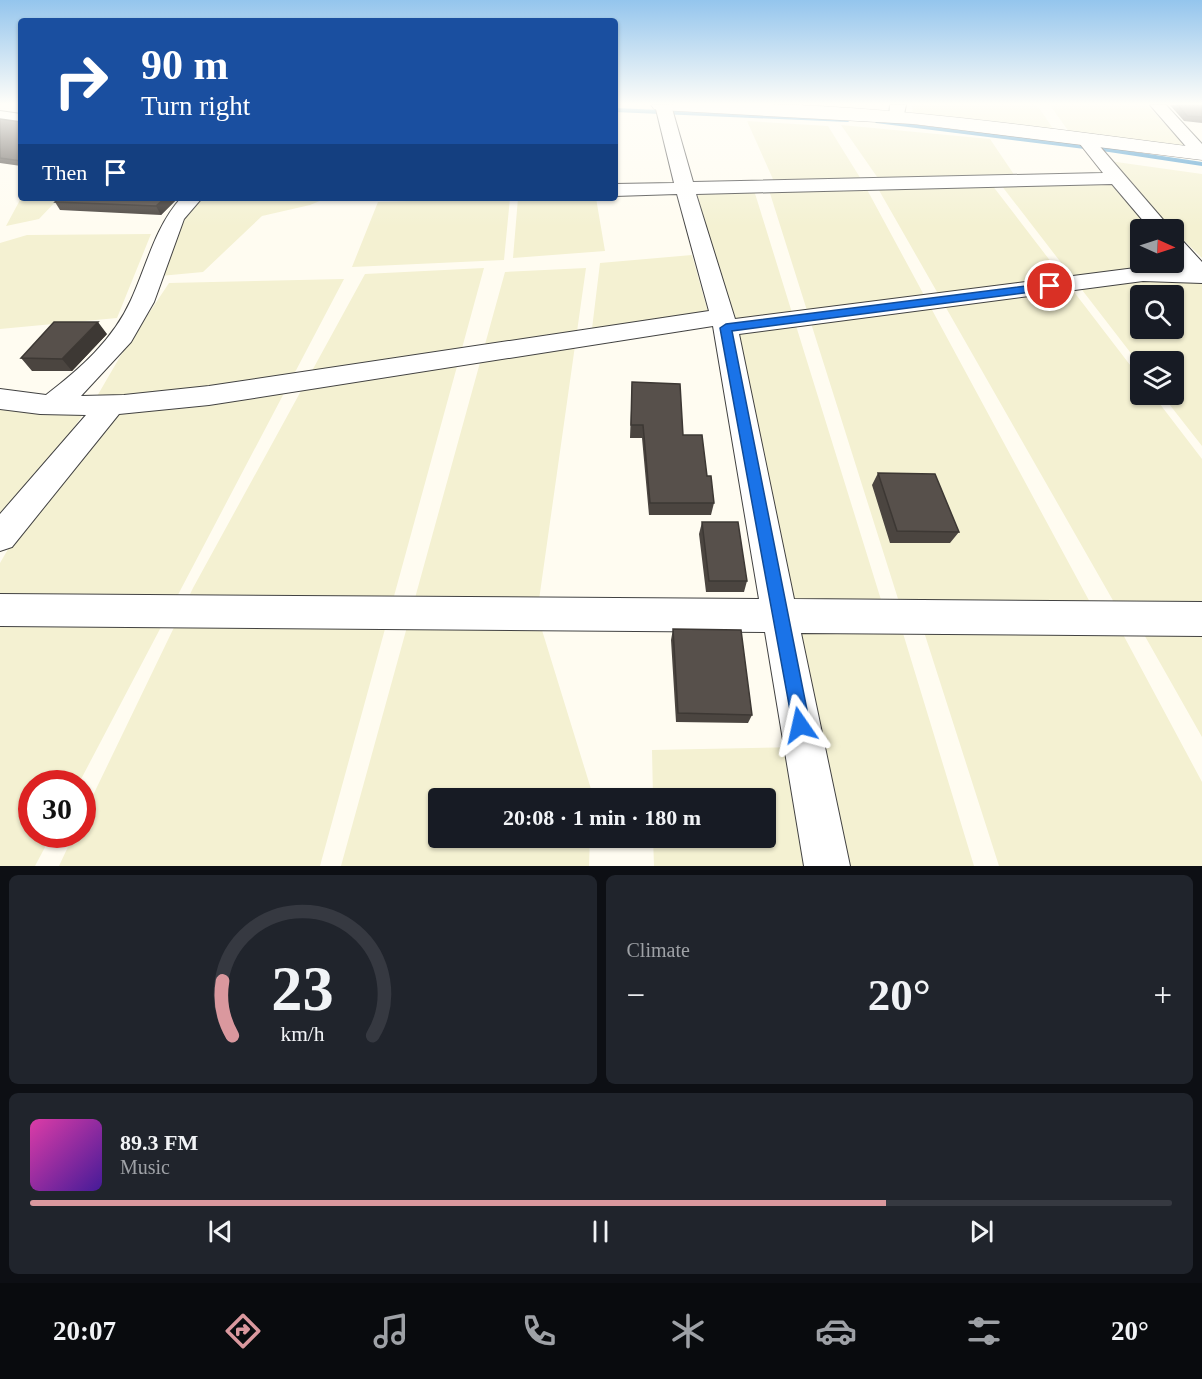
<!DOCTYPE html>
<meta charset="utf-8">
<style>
body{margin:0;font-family:Georgia,serif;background:#20242c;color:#f1f3f6;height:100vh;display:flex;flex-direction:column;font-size:22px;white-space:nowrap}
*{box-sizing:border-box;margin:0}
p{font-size:20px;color:#9ea1a6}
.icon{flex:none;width:33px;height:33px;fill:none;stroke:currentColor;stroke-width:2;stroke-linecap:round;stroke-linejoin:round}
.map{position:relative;height:866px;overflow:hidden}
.drawer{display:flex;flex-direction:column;gap:9px;padding:9px;background:#0d0f14;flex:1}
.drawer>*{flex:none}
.banner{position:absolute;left:18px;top:18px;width:600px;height:183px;border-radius:6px;box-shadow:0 2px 4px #0004;background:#1a4fa0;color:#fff;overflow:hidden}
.needle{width:39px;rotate:93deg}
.tools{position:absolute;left:1130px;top:219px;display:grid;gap:12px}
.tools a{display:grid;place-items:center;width:54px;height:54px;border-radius:6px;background:#171b24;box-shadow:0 2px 4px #0004;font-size:30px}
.speed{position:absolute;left:18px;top:770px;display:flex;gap:12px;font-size:30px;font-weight:700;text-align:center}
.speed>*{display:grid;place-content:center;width:78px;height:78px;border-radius:50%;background:#171b24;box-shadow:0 2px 4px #0004;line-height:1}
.speed .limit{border:9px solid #d22;background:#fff;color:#111}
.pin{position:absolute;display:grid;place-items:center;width:51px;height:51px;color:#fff;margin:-26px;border:3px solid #fff;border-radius:50%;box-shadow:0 2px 6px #0007}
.me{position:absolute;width:66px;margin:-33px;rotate:349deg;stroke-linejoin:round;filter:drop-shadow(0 0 4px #0008)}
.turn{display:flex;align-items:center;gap:21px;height:126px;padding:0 24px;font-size:27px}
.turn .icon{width:78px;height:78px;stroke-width:2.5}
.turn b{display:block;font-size:42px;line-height:51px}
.then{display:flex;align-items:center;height:57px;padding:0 24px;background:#0003;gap:12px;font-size:22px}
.big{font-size:45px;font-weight:700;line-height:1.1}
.drawer .tile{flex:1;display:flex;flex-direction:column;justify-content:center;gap:9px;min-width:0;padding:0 21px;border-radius:9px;background:#20242c}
.drawer .dial{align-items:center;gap:0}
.dial svg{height:156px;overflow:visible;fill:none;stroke:#363941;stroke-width:7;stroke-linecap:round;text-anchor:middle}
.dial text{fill:#f1f3f6;stroke:none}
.song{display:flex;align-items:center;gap:18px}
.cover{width:72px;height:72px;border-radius:9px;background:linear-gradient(135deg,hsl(320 70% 55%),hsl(260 70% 35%))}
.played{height:6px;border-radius:3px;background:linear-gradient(90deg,#da989e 75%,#363941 75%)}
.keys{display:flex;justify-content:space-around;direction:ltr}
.heat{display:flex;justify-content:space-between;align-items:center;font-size:33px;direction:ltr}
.drawer .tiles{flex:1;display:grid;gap:9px;grid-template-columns:1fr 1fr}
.tile:last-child{grid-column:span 2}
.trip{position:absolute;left:428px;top:788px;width:348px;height:60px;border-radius:6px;background:#171b24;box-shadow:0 2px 4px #0004;font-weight:700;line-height:60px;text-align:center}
.dock{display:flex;height:96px;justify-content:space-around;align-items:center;background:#090b0e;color:#9ea1a6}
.dock .icon{width:42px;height:42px}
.dock .on{color:#da989e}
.dock b{font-size:27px;color:#f1f3f6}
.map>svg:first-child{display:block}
</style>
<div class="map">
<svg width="1202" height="866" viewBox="0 0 1202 866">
<rect width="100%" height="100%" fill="#fffcf1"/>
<path fill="#f4f1d2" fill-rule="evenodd" d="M912 105H1037L1058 136 913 118Z
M1050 105H1147L1191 152 1069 132Z
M747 121 828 126 864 184 1092 606 899 602 768 187 776 186Z
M841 125 990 139 1015 176 989 181 1140 378V394L1153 395 1202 459V606L1115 604 876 185 882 184Z
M1102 160 1202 174V258Z
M1111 179 1157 229 1140 230V262H1173V248L1202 280V446L1162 395 1173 394V362H1140V365L998 181ZM1140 296H1173V328H1140Z
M753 187 882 603 895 607 974 866H654L653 837H765V798H653L652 750 804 747 726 328 696 188Z
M21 198H59L39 219 6 226Z
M198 198H327L310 205 262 216 203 272 160 276 182 218Z
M510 198 504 260 352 267 378 202Z
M518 198H596L605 251 513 258Z
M151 234 117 318 0 329V243L27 235Z
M692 255 710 319 591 337 600 263Z
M484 268 320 866H59L74 834H82L83 816 193 588 365 274Z
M586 268 537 614 591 789V798H438V837H590L589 866H341L505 272Z
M344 279 79 783H32V834H52L35 866H0V563L121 355 169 283Z
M0 395 88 406 65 442 0 526Z
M916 607 1111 612 1202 782V866H999Z
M1129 608 1202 609V737Z"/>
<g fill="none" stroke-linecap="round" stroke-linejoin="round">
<path fill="#4094ca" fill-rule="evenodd" d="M615 108 848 118 851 120 848 122 615 112Z
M878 120 1109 148 1202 162V166L1109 152 876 123 875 122Z"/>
<defs>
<path id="minor" d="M655 105H671L693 182 1103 173 1076 139 1078 135H1090L1172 230H1151L1112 184 696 194 735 319 1143 267H1183L1173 255V236L1180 238 1202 262V283L1143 281 739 334 794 599 1202 602V636L801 633 850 866H804L765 632 0 626V594L759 599 713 326 209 405 119 414 12 547 0 551V514L86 415 40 414 0 409V389L46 395C80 369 113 340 131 300 147 265 155 227 181 198H202L184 219 154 302 131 342 81 396 124 395 209 386 709 311 677 194 615 196V184L674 183Z
M890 105H906L903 119H891L889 116Z
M1150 105H1166L1202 144V159L1196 158Z
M0 111 21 114V124L0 121Z"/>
<path id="tertiary" d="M651 105C835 96 1020 125 1202 148V160L913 124 660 110 654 109Z"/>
</defs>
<use href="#minor" stroke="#424242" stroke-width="2"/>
<use href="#tertiary" stroke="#424242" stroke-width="1"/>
<use href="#minor" fill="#fff" fill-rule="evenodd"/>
<use href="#tertiary" fill="#fff" fill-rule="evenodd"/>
</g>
<path fill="#4b4540" d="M1170 105H1202V123L1184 121Z
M0 119 21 122V166L0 163Z
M59 198H178L161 215 60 210 55 202Z
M107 334 72 371H32L21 358Z
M632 382 683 435 707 476 714 503 711 515H649L642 438H630Z
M878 473 959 532 950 543H890L872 485Z
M702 522 747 581 744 592H706L699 534Z
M673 629 752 715 748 723 676 722 671 640Z"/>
<path fill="#3d3834" d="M165 198H178L161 215 156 206Z
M98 322 107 334 72 371 62 359Z"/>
<path fill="#57504b" stroke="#3d3834" stroke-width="1.5" d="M1178 105H1202V117L1187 116Z
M0 119 21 122V161L0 158Z
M59 198H165L156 206 55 202Z
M54 322H98L62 359 21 358Z
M632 382 680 384 683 435H702L707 476H711L714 503H650L643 425H631Z
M878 473 935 474 959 532 897 531Z
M702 522H738L747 581H709Z
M673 629 741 630 752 715 678 713Z"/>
<linearGradient id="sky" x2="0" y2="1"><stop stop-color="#94c5ed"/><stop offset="0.46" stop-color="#fffef9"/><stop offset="1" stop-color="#fffef9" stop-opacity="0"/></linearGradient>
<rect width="1202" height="226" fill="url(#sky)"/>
<path fill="#1a73e8" stroke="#114b97" stroke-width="1.5" d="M1050 283 1054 284V289L732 331 810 725 807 732 800 735 794 732 720 328 726 324Z"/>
</svg>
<div class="tools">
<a><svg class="needle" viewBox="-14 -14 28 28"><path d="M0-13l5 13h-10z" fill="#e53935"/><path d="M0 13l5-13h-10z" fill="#9ea1a6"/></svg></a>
<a><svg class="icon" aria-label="search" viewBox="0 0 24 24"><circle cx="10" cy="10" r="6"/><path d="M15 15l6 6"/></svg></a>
<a><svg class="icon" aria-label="layers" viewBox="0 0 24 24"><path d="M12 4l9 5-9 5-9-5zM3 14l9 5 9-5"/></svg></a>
</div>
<div class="speed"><div class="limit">30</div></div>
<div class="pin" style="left:1050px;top:286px;background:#d93025"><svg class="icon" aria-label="arrive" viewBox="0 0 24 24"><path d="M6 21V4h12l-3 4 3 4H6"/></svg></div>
<svg class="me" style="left:800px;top:725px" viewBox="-20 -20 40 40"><path d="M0-17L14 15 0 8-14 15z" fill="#1a73e8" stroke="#fff" stroke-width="4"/></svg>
<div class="trip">20:08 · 1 min · 180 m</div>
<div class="banner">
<div class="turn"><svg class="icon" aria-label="right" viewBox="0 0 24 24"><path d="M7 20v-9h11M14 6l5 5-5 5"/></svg><div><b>90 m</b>Turn right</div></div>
<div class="then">Then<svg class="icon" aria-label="arrive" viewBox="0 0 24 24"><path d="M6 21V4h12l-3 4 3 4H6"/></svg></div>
</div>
</div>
<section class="drawer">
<div class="tiles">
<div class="tile dial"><svg viewBox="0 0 100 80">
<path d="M14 69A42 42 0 1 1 86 69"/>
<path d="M14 69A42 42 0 0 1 9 41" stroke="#da989e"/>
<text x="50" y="56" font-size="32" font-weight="700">23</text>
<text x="50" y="72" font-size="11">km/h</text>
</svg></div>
<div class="tile"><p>Climate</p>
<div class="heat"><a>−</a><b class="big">20°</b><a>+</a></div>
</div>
<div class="tile">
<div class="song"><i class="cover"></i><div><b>89.3 FM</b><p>Music</p></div></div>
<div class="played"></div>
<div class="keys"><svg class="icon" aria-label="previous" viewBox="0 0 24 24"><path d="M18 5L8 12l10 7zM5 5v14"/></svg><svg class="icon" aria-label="pause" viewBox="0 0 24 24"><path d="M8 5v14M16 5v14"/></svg><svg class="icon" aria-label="next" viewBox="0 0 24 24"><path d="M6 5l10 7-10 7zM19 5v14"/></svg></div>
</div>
</div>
</section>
<nav class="dock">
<b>20:07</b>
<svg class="icon on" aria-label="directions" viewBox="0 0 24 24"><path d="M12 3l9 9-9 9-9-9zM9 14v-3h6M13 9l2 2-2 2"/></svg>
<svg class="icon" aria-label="music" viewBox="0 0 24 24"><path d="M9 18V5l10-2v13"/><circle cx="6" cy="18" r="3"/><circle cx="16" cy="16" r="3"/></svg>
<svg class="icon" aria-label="phone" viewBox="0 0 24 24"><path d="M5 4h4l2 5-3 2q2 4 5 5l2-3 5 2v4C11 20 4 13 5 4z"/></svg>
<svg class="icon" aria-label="climate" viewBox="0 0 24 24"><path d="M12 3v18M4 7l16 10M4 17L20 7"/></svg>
<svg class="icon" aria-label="car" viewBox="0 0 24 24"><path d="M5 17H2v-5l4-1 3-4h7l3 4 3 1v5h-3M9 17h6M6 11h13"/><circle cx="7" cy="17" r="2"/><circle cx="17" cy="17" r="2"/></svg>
<svg class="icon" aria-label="filters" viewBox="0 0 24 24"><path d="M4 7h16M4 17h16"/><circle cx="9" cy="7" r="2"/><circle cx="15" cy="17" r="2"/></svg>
<b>20°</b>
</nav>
